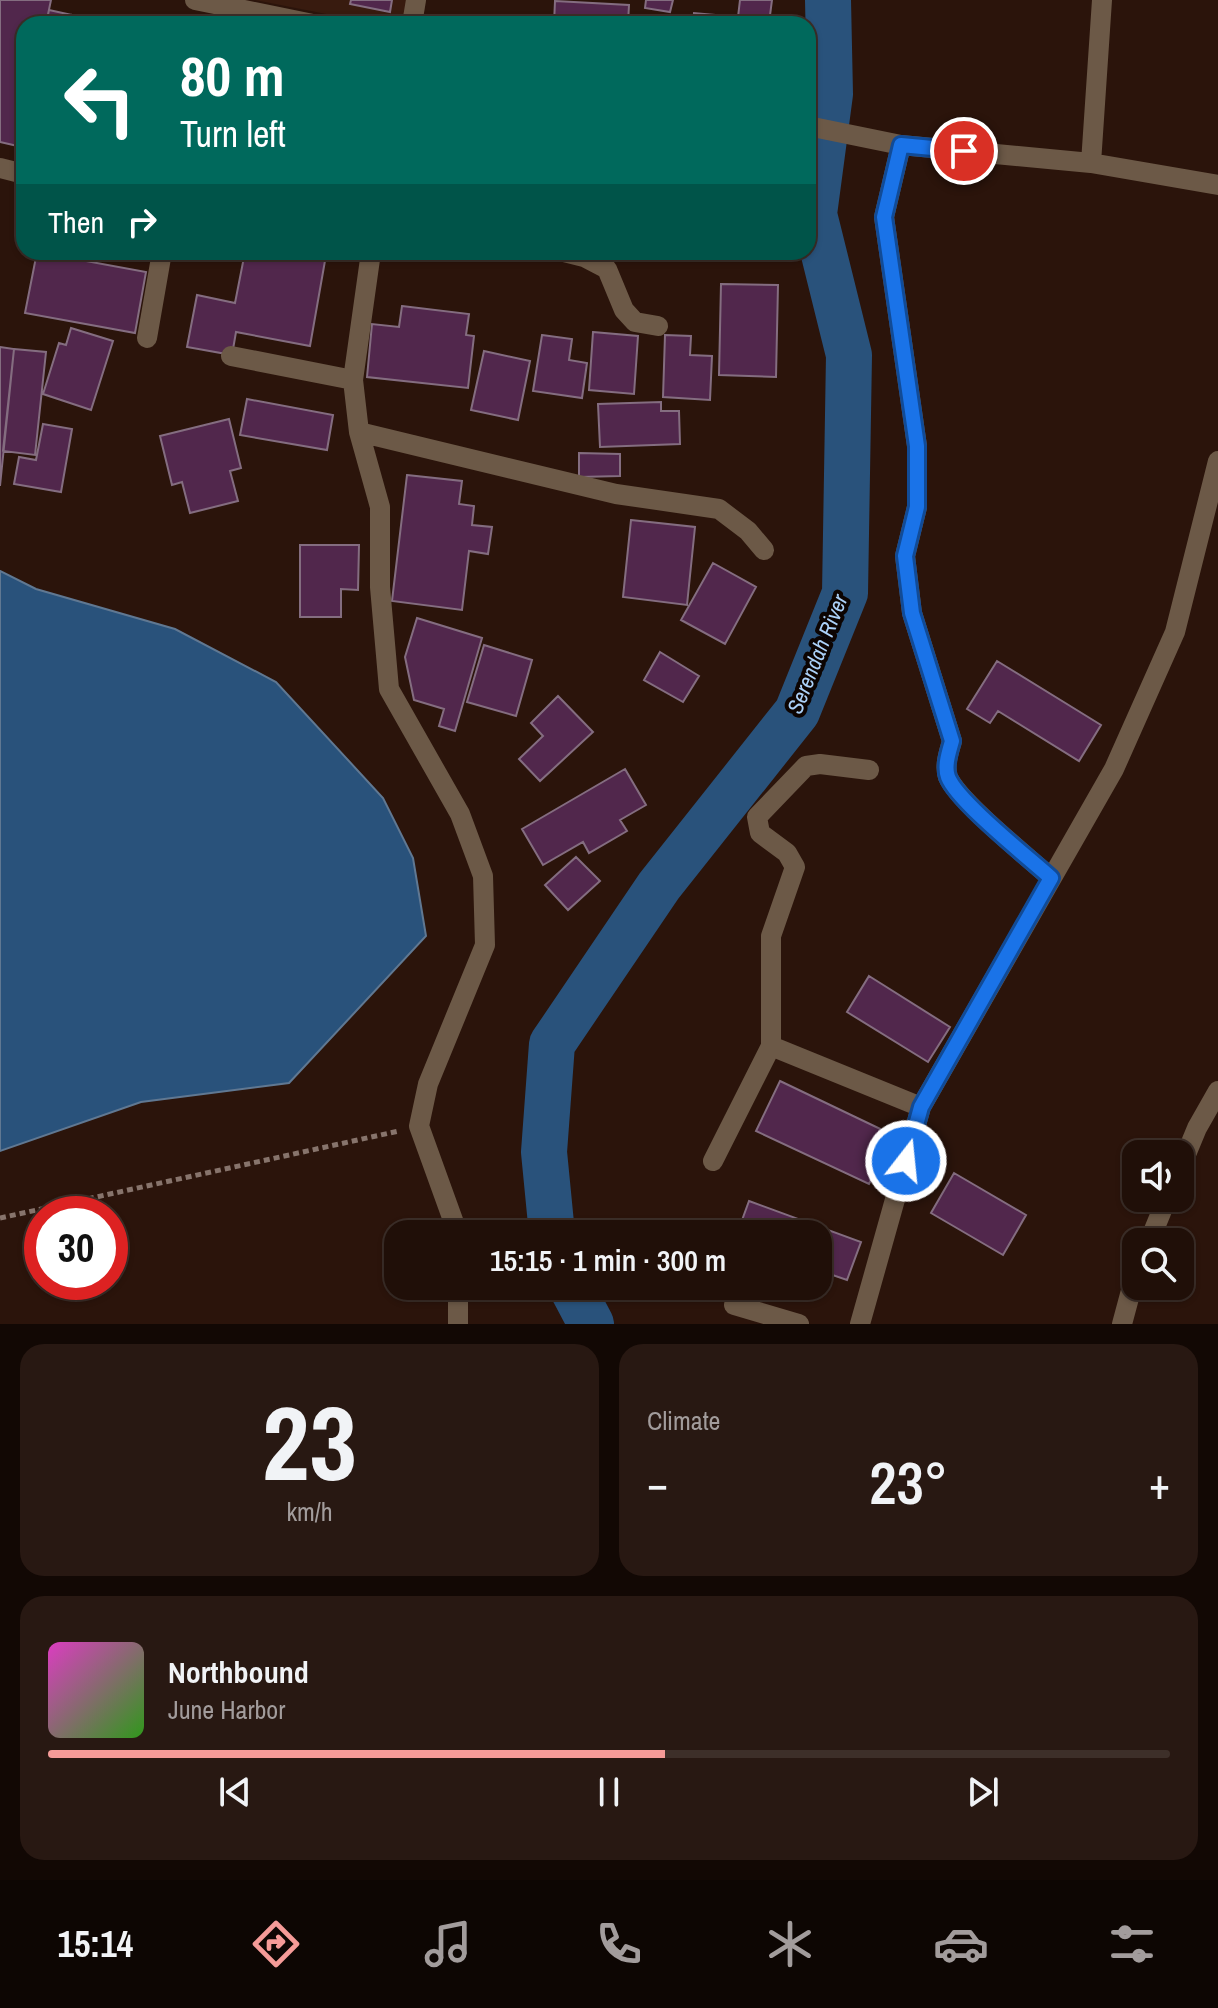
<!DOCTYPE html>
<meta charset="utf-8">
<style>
body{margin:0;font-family:"Archivo Narrow",sans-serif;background:#281812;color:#f1f3f6;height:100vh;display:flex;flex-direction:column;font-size:30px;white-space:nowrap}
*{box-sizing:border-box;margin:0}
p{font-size:26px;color:#a29c9c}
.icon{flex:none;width:44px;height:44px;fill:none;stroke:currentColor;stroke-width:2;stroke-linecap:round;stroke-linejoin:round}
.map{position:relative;height:1324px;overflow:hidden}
.side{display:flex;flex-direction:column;gap:20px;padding:20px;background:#120804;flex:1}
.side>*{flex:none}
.banner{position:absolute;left:16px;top:16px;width:800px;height:244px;border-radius:24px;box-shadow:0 2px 6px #0004,0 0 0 2px #3d2f29;background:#00695c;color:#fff;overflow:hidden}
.controls{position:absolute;left:1122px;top:1140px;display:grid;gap:16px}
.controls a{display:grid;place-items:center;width:72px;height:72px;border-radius:16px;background:#200f08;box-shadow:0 2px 6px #0004,0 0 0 2px #3d2f29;font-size:40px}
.speed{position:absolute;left:24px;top:1196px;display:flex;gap:16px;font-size:40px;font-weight:700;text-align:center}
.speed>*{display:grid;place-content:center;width:104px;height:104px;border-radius:50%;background:#200f08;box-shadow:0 2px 6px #0004,0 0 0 2px #3d2f29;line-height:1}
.speed .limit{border:12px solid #d22;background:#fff;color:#111}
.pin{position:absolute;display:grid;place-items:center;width:68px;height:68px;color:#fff;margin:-34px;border:4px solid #fff;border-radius:50%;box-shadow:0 2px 8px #0007}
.me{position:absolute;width:88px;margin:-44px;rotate:16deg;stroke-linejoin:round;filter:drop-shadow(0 0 6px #0008)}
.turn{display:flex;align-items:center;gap:28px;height:168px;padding:0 32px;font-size:36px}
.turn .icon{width:104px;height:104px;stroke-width:2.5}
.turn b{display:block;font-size:56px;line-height:68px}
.then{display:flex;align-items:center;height:76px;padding:0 32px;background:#0003;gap:16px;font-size:30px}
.big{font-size:60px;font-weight:600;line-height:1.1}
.side .tile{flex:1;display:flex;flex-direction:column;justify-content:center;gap:12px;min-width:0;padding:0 28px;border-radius:24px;background:#281812}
.side .dial{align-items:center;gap:0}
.dial b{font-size:104px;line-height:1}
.song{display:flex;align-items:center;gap:24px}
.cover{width:96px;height:96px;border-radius:12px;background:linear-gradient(135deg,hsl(310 70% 55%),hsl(110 70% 35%))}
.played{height:8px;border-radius:4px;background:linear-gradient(90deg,#f59b98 55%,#3d2f29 55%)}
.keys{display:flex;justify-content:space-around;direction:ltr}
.heat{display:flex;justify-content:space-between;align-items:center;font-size:44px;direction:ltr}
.side .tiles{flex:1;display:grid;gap:20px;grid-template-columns:1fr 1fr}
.tile:last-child{grid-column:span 2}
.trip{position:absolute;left:384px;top:1220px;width:448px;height:80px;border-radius:24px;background:#200f08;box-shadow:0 2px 6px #0004,0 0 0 2px #3d2f29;font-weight:600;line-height:80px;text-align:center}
.menu{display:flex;height:128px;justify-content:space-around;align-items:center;background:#0d0603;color:#a29c9c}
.menu .icon{width:56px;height:56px}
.menu .on{color:#f59b98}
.menu b{font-size:36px;color:#f1f3f6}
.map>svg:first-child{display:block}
</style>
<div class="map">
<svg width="1218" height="1324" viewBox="0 0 1218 1324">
<rect width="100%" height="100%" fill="#2b140b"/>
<path fill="#381b0f" d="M255 0H407L403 24H377Z"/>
<path fill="#29527b" stroke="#607892" stroke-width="2" d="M0 571 36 589 175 629 276 682 383 798 413 858 426 936 289 1083 141 1102 0 1151Z"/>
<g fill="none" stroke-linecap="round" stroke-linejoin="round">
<path stroke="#29527b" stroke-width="46" d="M552 1234 544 1152 552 1044 659 886 797 712 845 593 849 355 814 214 830 94 828 0
M571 1286 591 1324"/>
</g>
<path fill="#51274c" stroke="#846d80" stroke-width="2" d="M0 0H51L46 24H24V135L22 147 0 142Z
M351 0H392L390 12 350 4Z
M646 0H673L670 12 645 8Z
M740 0H772L769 23 693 24 694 13 738 17Z
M555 1 629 5 628 23 636 24H554Z
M49 10 72 15 70 24H46Z
M72 15 95 20 94 24H70Z
M642 16 677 19V24H641Z
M37 252 146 272 135 333 25 313Z
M245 252H341L340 258 326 255 310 346 236 332 232 355 187 347 197 295 235 303Z
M721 284 778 285 776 377 719 375Z
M402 306 469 314 466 335 474 336 468 388 367 377 372 324 399 327Z
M71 328 113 341 91 410 43 394 59 343 66 345Z
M593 332 638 336 634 394 589 390Z
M542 335 572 339 569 360 587 363 582 398 533 391Z
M665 335 691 336 690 355 712 356 710 400 663 397Z
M0 347 14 349 0 486Z
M14 349 46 352 35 455 3 451Z
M484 351 530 361 518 420 471 410Z
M247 399 333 415 327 450 240 435Z
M661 402V411H679L680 444 600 447 598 404Z
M229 419 241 468 230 471 238 501 190 513 182 482 172 485 160 436Z
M43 424 72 429 61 492 14 484 19 457 36 460Z
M579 453 620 454V476L579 477Z
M407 475 462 481 459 504 474 506 472 525 492 527 488 554 469 551 462 610 392 601Z
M631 520 695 527 687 605 623 597Z
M300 545H359L358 590 341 589V617H300Z
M713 563 756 587 725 644 681 620Z
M417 618 482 638 455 731 439 726 444 709 414 700 405 657Z
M484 645 532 660 516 716 467 702Z
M660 652 699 676 683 702 644 680Z
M997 661 1101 725 1079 761 998 711 990 723 967 709Z
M558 696 593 732 540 781 519 759 543 736 531 723Z
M625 769 646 805 620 820 627 831 589 853 583 842 543 865 522 829Z
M576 857 600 881 568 910 545 885Z
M869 976 950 1027 928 1062 847 1012Z
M780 1081 893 1135 869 1184 756 1131Z
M954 1173 1026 1215 1003 1255 931 1213Z
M749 1201 861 1242 847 1280 818 1270V1234H737Z"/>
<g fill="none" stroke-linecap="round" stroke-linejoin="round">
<path stroke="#87746c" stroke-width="5" stroke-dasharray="6 4" stroke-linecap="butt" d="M0 1218 399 1131"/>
<path stroke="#6c5947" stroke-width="20" d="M195 0 313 24
M412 24 416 0
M808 126 901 145 1091 163 1218 185
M901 145 884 217 917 446V507L905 556 912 613 952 741C949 752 944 765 948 777 958 801 1029 858 1051 878
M1091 163 1102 0
M0 168 24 174
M371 252 353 380 359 432 380 507V587L389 689 460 814 483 876 485 945 428 1084 419 1126 458 1234
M564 252 584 257 607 269 624 310 635 322 658 326
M147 338 162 252
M231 356 353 380
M359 432 616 494 719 509 748 531 764 550
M771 1046 921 1107
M713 1161 771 1046V936L795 867 787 853 760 833 757 817 806 766 820 764 869 770
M1180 1169 1197 1128 1218 1091
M1149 1242 1167 1198
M458 1286V1324
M734 1305 799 1324
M860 1324 921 1107 1114 769 1175 632 1218 461
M1122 1324 1136 1272"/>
</g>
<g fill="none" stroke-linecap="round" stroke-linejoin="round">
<defs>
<path id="route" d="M906 1161 921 1107 1051 878C1029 858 957 801 948 777 944 766 949 752 952 741L912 613 905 556 917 507V446L884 217 901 145 964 151"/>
</defs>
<use href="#route" stroke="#114b97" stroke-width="20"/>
<use href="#route" stroke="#1a73e8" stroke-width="14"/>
</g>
<g text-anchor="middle" stroke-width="8" stroke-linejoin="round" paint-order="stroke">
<g font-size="22" font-style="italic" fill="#acd1f8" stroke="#0c0402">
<text transform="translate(817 654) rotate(-68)" y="8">Serendah River</text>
</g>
</g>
</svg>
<div class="controls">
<a><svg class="icon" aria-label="sound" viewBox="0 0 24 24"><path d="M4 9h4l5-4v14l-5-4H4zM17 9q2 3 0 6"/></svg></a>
<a><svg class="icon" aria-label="search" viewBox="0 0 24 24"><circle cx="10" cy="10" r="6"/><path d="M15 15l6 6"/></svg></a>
</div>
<div class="speed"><div class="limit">30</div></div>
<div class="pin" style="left:964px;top:151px;background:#d93025"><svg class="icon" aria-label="arrive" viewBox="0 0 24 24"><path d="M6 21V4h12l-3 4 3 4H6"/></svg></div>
<svg class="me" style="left:906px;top:1161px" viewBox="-20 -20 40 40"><circle r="17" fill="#1a73e8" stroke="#fff" stroke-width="3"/><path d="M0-11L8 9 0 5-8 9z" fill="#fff"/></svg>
<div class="trip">15:15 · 1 min · 300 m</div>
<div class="banner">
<div class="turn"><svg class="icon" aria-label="left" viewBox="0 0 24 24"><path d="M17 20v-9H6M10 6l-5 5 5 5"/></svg><div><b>80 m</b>Turn left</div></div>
<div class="then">Then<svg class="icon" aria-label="right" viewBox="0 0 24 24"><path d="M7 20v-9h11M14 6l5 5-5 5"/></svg></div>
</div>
</div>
<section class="side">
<div class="tiles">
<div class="tile dial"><b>23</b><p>km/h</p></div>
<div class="tile"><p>Climate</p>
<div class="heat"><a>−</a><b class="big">23°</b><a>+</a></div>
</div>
<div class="tile">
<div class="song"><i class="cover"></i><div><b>Northbound</b><p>June Harbor</p></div></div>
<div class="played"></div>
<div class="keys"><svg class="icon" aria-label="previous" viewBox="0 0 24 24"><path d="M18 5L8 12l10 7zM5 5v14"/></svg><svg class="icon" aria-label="pause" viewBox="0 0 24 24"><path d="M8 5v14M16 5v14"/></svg><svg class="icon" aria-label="next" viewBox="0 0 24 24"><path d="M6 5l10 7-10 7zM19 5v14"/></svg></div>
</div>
</div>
</section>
<nav class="menu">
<b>15:14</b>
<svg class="icon on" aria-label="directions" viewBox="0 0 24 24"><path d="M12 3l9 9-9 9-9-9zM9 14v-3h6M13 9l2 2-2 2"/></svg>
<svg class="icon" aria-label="music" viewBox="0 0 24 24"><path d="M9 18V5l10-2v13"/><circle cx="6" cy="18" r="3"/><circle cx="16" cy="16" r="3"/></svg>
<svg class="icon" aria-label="phone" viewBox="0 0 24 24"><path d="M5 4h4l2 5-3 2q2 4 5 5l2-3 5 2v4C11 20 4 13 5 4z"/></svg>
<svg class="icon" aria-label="climate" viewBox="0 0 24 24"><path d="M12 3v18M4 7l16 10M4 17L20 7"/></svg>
<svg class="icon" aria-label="car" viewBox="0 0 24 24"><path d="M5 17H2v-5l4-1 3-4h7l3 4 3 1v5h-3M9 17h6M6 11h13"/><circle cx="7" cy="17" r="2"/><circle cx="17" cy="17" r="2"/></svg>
<svg class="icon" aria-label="filters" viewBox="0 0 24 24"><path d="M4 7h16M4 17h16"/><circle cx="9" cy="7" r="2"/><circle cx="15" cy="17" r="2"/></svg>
</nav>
